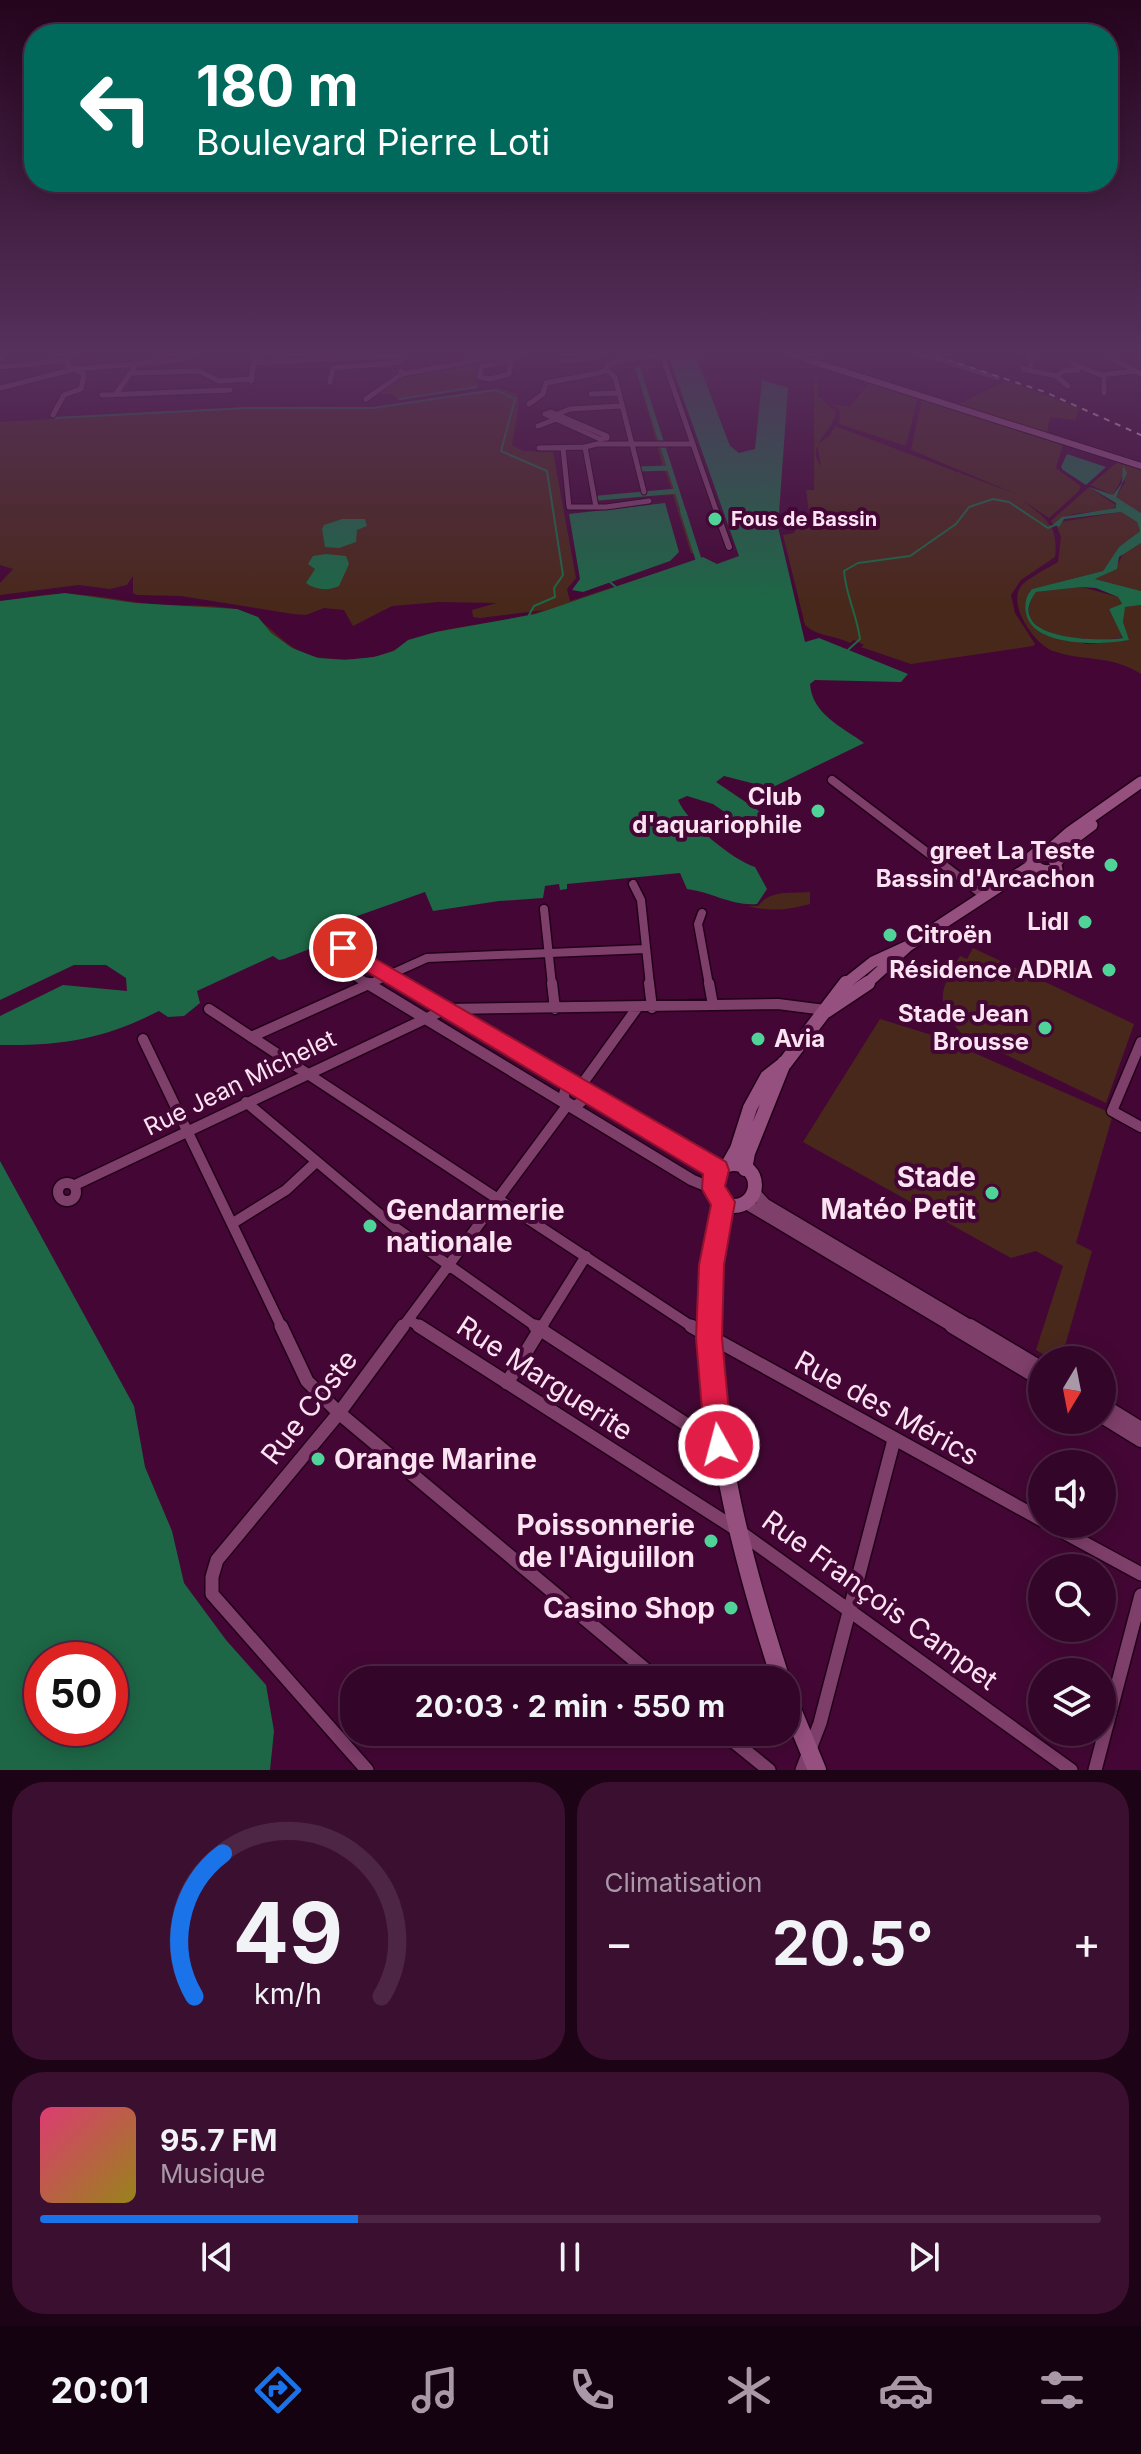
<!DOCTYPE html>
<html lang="fr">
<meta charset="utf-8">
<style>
body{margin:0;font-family:Inter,sans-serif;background:#3b0f30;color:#f1f3f6;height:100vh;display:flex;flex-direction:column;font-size:30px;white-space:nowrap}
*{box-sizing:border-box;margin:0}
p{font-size:26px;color:#a999a8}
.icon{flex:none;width:44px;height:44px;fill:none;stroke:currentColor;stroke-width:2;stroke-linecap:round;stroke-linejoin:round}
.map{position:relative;height:1770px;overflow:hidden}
.sheet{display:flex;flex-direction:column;gap:12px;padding:12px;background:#1c0316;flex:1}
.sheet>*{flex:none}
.top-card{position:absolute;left:24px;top:24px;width:1094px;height:168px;border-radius:32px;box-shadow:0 4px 20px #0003,0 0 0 2px #4e2645;background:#00695c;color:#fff;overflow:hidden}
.needle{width:52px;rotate:190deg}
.fabs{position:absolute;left:1028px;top:1346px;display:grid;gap:16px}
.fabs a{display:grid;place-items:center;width:88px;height:88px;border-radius:50%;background:#330528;box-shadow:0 4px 20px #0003,0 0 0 2px #4e2645;font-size:40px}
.speed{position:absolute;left:24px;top:1642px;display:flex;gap:16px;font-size:40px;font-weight:700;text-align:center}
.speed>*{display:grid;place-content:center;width:104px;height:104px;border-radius:50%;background:#330528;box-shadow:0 4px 20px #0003,0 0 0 2px #4e2645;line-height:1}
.speed .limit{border:12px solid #d22;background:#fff;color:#111}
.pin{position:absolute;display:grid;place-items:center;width:68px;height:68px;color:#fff;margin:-34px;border:4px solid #fff;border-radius:50%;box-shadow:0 2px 8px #0007}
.me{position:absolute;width:88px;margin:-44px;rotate:353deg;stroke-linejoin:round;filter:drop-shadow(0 0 6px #0008)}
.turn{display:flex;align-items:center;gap:28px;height:168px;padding:0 40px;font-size:36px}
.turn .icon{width:104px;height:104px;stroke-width:2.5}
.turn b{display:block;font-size:56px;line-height:68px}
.big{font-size:60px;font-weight:700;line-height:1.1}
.sheet .card{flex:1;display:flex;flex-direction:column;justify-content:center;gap:12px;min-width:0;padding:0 28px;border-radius:32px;background:#3b0f30}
.sheet .dial{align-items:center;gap:0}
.dial svg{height:208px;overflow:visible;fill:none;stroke:#4e2645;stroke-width:7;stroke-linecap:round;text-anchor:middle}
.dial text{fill:#f1f3f6;stroke:none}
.song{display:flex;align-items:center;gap:24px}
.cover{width:96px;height:96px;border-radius:12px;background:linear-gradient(135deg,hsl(340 70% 55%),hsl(50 70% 35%))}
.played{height:8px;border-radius:4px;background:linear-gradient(90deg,#1a73e8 30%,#4e2645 30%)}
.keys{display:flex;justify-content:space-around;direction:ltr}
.heat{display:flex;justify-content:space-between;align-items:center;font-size:44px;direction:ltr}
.sheet .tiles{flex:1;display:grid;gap:12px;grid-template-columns:1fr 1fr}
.card:last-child{grid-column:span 2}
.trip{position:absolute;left:340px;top:1666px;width:460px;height:80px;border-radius:32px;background:#330528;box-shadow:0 4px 20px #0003,0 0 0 2px #4e2645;font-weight:700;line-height:80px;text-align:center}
.menu{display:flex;height:128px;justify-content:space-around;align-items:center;background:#140210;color:#a999a8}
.menu .icon{width:56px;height:56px}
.menu .active{color:#1a73e8}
.menu b{font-size:36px;color:#f1f3f6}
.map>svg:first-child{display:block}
</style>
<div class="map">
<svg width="1141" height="1770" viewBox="0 0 1141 1770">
<rect width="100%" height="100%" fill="#440735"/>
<path fill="#49281c" d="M480 361 477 388 398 400 392 394H376L406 375Z
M636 369H640L698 553H691L673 495 597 497 672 490 665 470 638 468 663 467Z
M814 377H819L818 396 836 412C833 433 804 446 821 466L817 445 830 435 835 426 1021 496 911 450 922 399 1063 444 1056 468 1078 484 1081 487 1078 492 1049 518 1022 500C1045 518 1059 525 1055 557L1021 580 1011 595 1015 613 1035 644 1033 646 911 664 861 647 864 645 854 640 850 643C835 635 818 637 805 625L783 535 794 533 796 529H806V521H810L806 490H814Z
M1006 380 1079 408 1075 420 1050 417 1047 433 958 405Z
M870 382 918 397 906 446 839 424 840 410 833 404 850 407Z
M498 388 518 394V412L512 445 523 451 553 452 576 578 567 589 570 601 697 560 467 685 0 601C22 599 44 593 66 594 98 594 130 603 163 605 187 606 218 604 241 611 272 620 285 655 323 658 346 660 373 661 394 650 408 643 417 637 432 633 470 624 508 622 545 610L480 618 473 617 472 610 497 603 439 602 392 606 353 626 344 610 324 608 306 615 293 614 181 596 137 595 133 593V576L127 585 110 589 79 585 0 595V583L13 569 0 565V422C122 416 244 402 366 408Z
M1119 461 1141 470V513L1115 497 1125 483 1124 474 1113 495 1090 485Z
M1089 487 1117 506C1099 516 1068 508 1053 524L1051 521Z
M1121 512 1137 522 1140 531 1119 547 1103 571 1032 589 1025 606 1037 630 1086 644 1126 641 1123 622 1124 607 1141 605V674C1110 654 1084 662 1053 651 1034 644 1006 603 1022 585 1027 579 1051 566 1058 562L1061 537 1057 527 1060 522Z
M1141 543V591L1095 579C1100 576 1107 574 1113 570 1124 561 1117 550 1141 543Z
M1082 587 1118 597 1122 605 1109 609 1124 637C1100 643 1002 640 1036 592Z
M810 892V904C789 910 769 912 748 906H758C771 889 790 894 810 892Z
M973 948 1134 1024 1106 1103 961 1033C933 1001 941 989 960 956L967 959Z
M880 1019 938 1037 1113 1114 1076 1243 1092 1251 1061 1360H1053L1036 1350 1063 1266 1036 1251 1011 1258 803 1142Z"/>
<path fill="#1d6746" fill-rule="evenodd" d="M667 352H700L696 357 730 446 739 453 755 449 762 380 788 388 778 527 805 642 819 638 908 674 901 682 815 680 810 684C812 714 842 727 864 743L771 788 724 776 716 782 778 824 765 836 757 834 713 804 687 796 678 800C688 823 731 859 755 867L767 889 757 904C731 906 712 892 687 889L680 873 567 884V889L560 890 559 884 545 886 543 898 499 901 433 911 425 892 346 920 343 916 336 919 345 935 284 959 279 960 273 956 197 991 200 1003 184 1016 168 1017 159 1011C104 1039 62 1046 0 1045V1016L63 985 127 991 126 978 106 965H74L0 1000V601L65 593 135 603 237 609 258 617 271 633 292 648 318 658 345 660 374 657 394 651 408 640 436 632 536 614 703 557 717 564 739 556Z
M1067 454 1106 467 1086 485 1063 470 1061 467Z
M1123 465 1127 473 1116 497 1141 513V543L1119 557 1117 569 1095 579 1141 591V605L1125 607 1123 622 1129 640C1104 645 1032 648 1026 613 1024 604 1026 596 1032 589L1103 571 1119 547 1140 531 1137 522 1121 512 1064 519 1059 527 1053 524 1062 517 1116 508V503L1089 487 1113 495 1122 483ZM1082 587 1096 588 1118 597 1122 604 1109 609 1123 638C1099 642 1001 640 1036 592Z
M665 503 679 552 670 561 583 592 572 590 580 579 569 514Z
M342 519H365L367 526 357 530 356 542 339 548 325 547 322 529 324 525Z
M326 554 346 556 349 564 339 586C329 591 315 590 306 583L315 569 308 564 313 556Z
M0 1161 134 1406 145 1467 172 1531 184 1583 226 1640 266 1685 274 1731 270 1770H0ZM42 1660H110V1728H42Z"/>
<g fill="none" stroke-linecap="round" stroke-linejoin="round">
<path stroke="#1d6746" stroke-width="2" d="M400 399 477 387
M55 418 247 408H373L496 390 515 399 501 451 547 471 563 575 554 588 555 597 534 606 529 615
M610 582 617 588
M848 650 860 639C857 615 846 596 844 571L858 563 910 556 956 524 969 507 993 499 1009 502 1048 528 1055 525"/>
<path stroke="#1d6746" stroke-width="5" d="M638 369 684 513
M639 469 669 468
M599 498 677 491"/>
<path stroke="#1d6746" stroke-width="6" d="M683 511 699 561"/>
<defs>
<path id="minor-far4" d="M661 352 717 513
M916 352 998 378
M1030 352 1031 365
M1103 354 1141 374
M0 360 6 352
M511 361 482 366 479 377 490 379 509 374 512 355
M562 361 585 360 609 352
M255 363 404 355
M1073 364 1101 375 1134 371
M0 367 68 360
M75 369 181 360 198 352
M1023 369 1056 376 1068 386
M607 370 615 377 644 492
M131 373 199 371 219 381 252 379
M402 374 527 352
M1056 376 1064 371 1078 370
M1104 377V393
M251 381 255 356 260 352
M330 382 333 368 402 362
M0 388 71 370
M116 394 134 368
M591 394 619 393
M102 395 230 390
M366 399 402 374 401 371
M529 404 543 394 546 383 599 373 607 370V365L629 358 662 356
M551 412 607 436V438L600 439 545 414Z
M53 415 64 395 81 389 84 374 67 366 71 352
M555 415 570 409 621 406
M538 426 556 419
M539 448 585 447
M563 448 569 507H606L649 501
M596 507 585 447 597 444H691"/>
<path id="minor-far3" d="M716 511 729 547"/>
<path id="minor-far2" d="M832 780 983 895
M633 884 641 900 650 985
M544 909 552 985
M702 913 698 924 709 985
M367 985 427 958 646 949"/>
<path id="minor-far1" d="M552 983 555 1009
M649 983 652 1008
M709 983 713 1005
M209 1009 694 1328
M251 1037 371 983
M143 1039 282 1328
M1141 1042 1112 1111 1141 1127
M564 1095a10 10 0 1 1 20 0a10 10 0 1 1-20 0Z
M580 1087 637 1008
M246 1102 396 1228 538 1328
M58 1192a9 9 0 1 1 18 0a9 9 0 1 1-18 0Z
M75 1185 446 1009 778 1004 825 1010
M233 1223 286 1190 315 1163
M409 1320 422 1328
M402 1328 569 1103
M541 1328 586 1256"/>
<path id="minor" d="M281 1326 307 1381 339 1413 658 1680
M419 1326 736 1529 1071 1770
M535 1326 718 1445
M691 1326 1042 1520
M507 1383 542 1326
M1049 1524 1141 1574
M722 1732 769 1770
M367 1770 212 1594V1577L217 1560 339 1413 403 1326
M802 1770 820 1723 894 1440
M1095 1770 1141 1595"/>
<path id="tertiary-far2" d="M322 956 343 948 406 985
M322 956 370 985"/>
<path id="tertiary-far1" d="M367 983 692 1180 714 1189
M402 983 718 1170
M755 1193 765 1204 974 1328
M747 1204 955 1328"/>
<path id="tertiary" d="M952 1326 1042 1380
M970 1326 1042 1369
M1102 1405 1141 1429
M1102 1416 1141 1440"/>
<path id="secondary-far3" d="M787 352 799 355
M805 359 1141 466"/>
<path id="secondary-far2" d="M1036 853 1053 857 1057 869C1044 873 1037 870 1029 859Z
M1045 854 1070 832 1141 782
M1057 862 1076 837 1092 825
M844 985 873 962 908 946
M865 985 908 946 1032 865"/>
<path id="secondary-far1" d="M826 1011 868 983
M713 1185a21 21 0 1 1 42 0a21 21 0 1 1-42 0Z
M728 1165 737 1149 750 1108 767 1077 785 1063 846 983
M745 1169 748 1153 784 1063
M709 1328 713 1262 723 1202"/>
<path id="secondary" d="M709 1326C714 1449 743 1563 781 1680
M786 1695 817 1770"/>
</defs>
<use href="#minor-far4" stroke="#23001a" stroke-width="7"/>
<use href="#minor-far3" stroke="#23001a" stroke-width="8"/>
<use href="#minor-far2" stroke="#23001a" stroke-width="11"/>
<use href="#minor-far1" stroke="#23001a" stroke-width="13"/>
<use href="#minor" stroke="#23001a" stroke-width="16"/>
<use href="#tertiary-far2" stroke="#23001a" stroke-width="12"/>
<use href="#tertiary-far1" stroke="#23001a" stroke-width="14"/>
<use href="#tertiary" stroke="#23001a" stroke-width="17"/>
<use href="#secondary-far3" stroke="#23001a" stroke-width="8"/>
<use href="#secondary-far2" stroke="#23001a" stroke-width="14"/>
<use href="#secondary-far1" stroke="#23001a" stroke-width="17"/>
<use href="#secondary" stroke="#23001a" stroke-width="21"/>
<use href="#minor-far4" stroke="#7f3f6b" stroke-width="5"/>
<use href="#minor-far3" stroke="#7f3f6b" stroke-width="6"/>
<use href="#minor-far2" stroke="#7f3f6b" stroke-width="8"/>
<use href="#minor-far1" stroke="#7f3f6b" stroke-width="10"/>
<use href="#minor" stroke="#7f3f6b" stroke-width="13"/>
<use href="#tertiary-far2" stroke="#7f3f6b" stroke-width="9"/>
<use href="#tertiary-far1" stroke="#7f3f6b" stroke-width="11"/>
<use href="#tertiary" stroke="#7f3f6b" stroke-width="14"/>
<use href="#secondary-far3" stroke="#965080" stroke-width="6"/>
<use href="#secondary-far2" stroke="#965080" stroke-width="11"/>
<use href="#secondary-far1" stroke="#965080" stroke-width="14"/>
<use href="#secondary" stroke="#965080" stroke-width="18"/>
<path stroke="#e4c8db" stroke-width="2" stroke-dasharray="6 6" stroke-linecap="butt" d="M924 352 1045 392 1141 435"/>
</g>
<linearGradient id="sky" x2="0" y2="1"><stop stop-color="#25041d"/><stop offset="0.59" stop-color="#56315c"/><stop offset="1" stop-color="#56315c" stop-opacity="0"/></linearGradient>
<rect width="1141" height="600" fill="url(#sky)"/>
<path fill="#e11d48" stroke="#92132f" stroke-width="2" d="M343 940 726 1162 729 1170 725 1186 735 1202 724 1265 722 1338 732 1445 728 1455 719 1459 709 1455 705 1445 696 1338 699 1265 711 1205 702 1189 703 1174 336 953 333 948 336 942Z"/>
<g fill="#50d398" stroke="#440735" stroke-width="3">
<circle cx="715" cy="519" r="8"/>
<circle cx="818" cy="811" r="8"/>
<circle cx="1111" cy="865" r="8"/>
<circle cx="1085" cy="922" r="8"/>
<circle cx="890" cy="935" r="8"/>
<circle cx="1109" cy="970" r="8"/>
<circle cx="1045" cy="1028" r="8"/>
<circle cx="758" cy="1039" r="8"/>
<circle cx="992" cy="1193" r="8"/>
<circle cx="370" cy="1226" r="8"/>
<circle cx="318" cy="1459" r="8"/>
<circle cx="711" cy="1541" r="8"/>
<circle cx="731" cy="1608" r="8"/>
</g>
<g text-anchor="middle" stroke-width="8" stroke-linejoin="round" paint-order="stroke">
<g font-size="20" font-weight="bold" fill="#fbe3f2" stroke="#440735" text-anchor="start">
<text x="731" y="526">Fous de Bassin</text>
</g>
<g font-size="24" font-weight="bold" fill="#fbe3f2" stroke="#440735" text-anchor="end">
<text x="802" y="805">Club<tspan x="802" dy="28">d'aquariophile</tspan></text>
<text x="1095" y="859">greet La Teste<tspan x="1095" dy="28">Bassin d'Arcachon</tspan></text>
<text x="1069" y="930">Lidl</text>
<text x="906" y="943" text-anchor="start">Citroën</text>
<text x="1093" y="978">Résidence ADRIA</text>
<text x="1029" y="1022">Stade Jean<tspan x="1029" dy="28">Brousse</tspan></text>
<text x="774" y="1047" text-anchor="start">Avia</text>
</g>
<g font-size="24" fill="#fbe3f2" stroke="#440735">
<text transform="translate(240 1083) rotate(-26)" y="8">Rue Jean Michelet</text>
</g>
<g font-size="28" font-weight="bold" fill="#fbe3f2" stroke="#440735" text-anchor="end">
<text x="976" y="1187">Stade<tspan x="976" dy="32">Matéo Petit</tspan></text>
<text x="386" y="1220" text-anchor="start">Gendarmerie<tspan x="386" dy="32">nationale</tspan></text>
<text x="334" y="1469" text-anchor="start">Orange Marine</text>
<text x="695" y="1535">Poissonnerie<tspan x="695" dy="32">de l'Aiguillon</tspan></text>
<text x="715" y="1618">Casino Shop</text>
</g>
<g font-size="28" fill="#fbe3f2" stroke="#440735">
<text transform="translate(545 1378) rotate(33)" y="10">Rue Marguerite</text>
<text transform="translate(309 1407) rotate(-52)" y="10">Rue Coste</text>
<text transform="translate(887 1408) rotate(29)" y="10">Rue des Mérics</text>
<text transform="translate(880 1600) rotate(36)" y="10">Rue François Campet</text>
</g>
</g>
</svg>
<div class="fabs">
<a><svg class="needle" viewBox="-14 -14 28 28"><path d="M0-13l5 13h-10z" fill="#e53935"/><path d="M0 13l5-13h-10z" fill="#a999a8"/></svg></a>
<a><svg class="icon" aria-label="sound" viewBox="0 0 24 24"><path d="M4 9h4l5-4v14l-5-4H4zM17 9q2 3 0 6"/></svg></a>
<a><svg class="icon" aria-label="search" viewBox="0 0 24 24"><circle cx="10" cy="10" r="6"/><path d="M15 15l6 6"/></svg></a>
<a><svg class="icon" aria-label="layers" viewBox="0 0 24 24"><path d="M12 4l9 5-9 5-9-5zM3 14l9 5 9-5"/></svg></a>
</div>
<div class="speed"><div class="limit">50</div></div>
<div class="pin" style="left:343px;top:948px;background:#d93025"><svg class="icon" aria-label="arrive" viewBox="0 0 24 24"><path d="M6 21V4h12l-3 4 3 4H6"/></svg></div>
<svg class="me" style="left:719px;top:1445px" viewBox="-20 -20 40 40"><circle r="17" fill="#e11d48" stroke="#fff" stroke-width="3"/><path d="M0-11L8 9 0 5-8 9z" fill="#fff"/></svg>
<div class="trip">20:03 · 2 min · 550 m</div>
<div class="top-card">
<div class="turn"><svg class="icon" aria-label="left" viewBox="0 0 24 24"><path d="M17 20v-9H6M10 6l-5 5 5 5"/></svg><div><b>180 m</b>Boulevard Pierre Loti</div></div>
</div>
</div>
<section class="sheet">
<div class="tiles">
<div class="card dial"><svg viewBox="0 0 100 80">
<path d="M14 69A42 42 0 1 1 86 69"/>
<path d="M14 69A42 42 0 0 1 25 14" stroke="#1a73e8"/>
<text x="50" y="56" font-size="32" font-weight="700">49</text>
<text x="50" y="72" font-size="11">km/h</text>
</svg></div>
<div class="card"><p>Climatisation</p>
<div class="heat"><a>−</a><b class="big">20.5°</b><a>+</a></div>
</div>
<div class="card">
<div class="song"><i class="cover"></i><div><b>95.7 FM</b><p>Musique</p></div></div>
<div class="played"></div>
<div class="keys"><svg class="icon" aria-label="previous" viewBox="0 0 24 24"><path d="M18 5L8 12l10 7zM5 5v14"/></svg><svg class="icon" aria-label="pause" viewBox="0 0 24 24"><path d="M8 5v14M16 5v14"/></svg><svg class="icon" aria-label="next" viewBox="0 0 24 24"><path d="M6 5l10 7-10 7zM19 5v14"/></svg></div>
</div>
</div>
</section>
<nav class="menu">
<b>20:01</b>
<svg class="icon active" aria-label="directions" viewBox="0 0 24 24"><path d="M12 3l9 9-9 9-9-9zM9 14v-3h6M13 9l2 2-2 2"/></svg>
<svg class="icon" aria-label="music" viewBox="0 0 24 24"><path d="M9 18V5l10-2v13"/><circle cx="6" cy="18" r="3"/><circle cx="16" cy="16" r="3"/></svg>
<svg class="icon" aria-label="phone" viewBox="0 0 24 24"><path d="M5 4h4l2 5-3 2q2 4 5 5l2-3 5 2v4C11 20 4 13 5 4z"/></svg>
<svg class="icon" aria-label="climate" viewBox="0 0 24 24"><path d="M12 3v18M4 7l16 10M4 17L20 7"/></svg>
<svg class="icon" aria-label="car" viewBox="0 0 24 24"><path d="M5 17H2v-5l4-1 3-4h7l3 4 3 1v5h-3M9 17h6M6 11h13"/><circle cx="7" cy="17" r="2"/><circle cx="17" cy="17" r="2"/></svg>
<svg class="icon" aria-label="filters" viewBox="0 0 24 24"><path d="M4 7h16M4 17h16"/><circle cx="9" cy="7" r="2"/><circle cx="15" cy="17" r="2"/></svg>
</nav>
